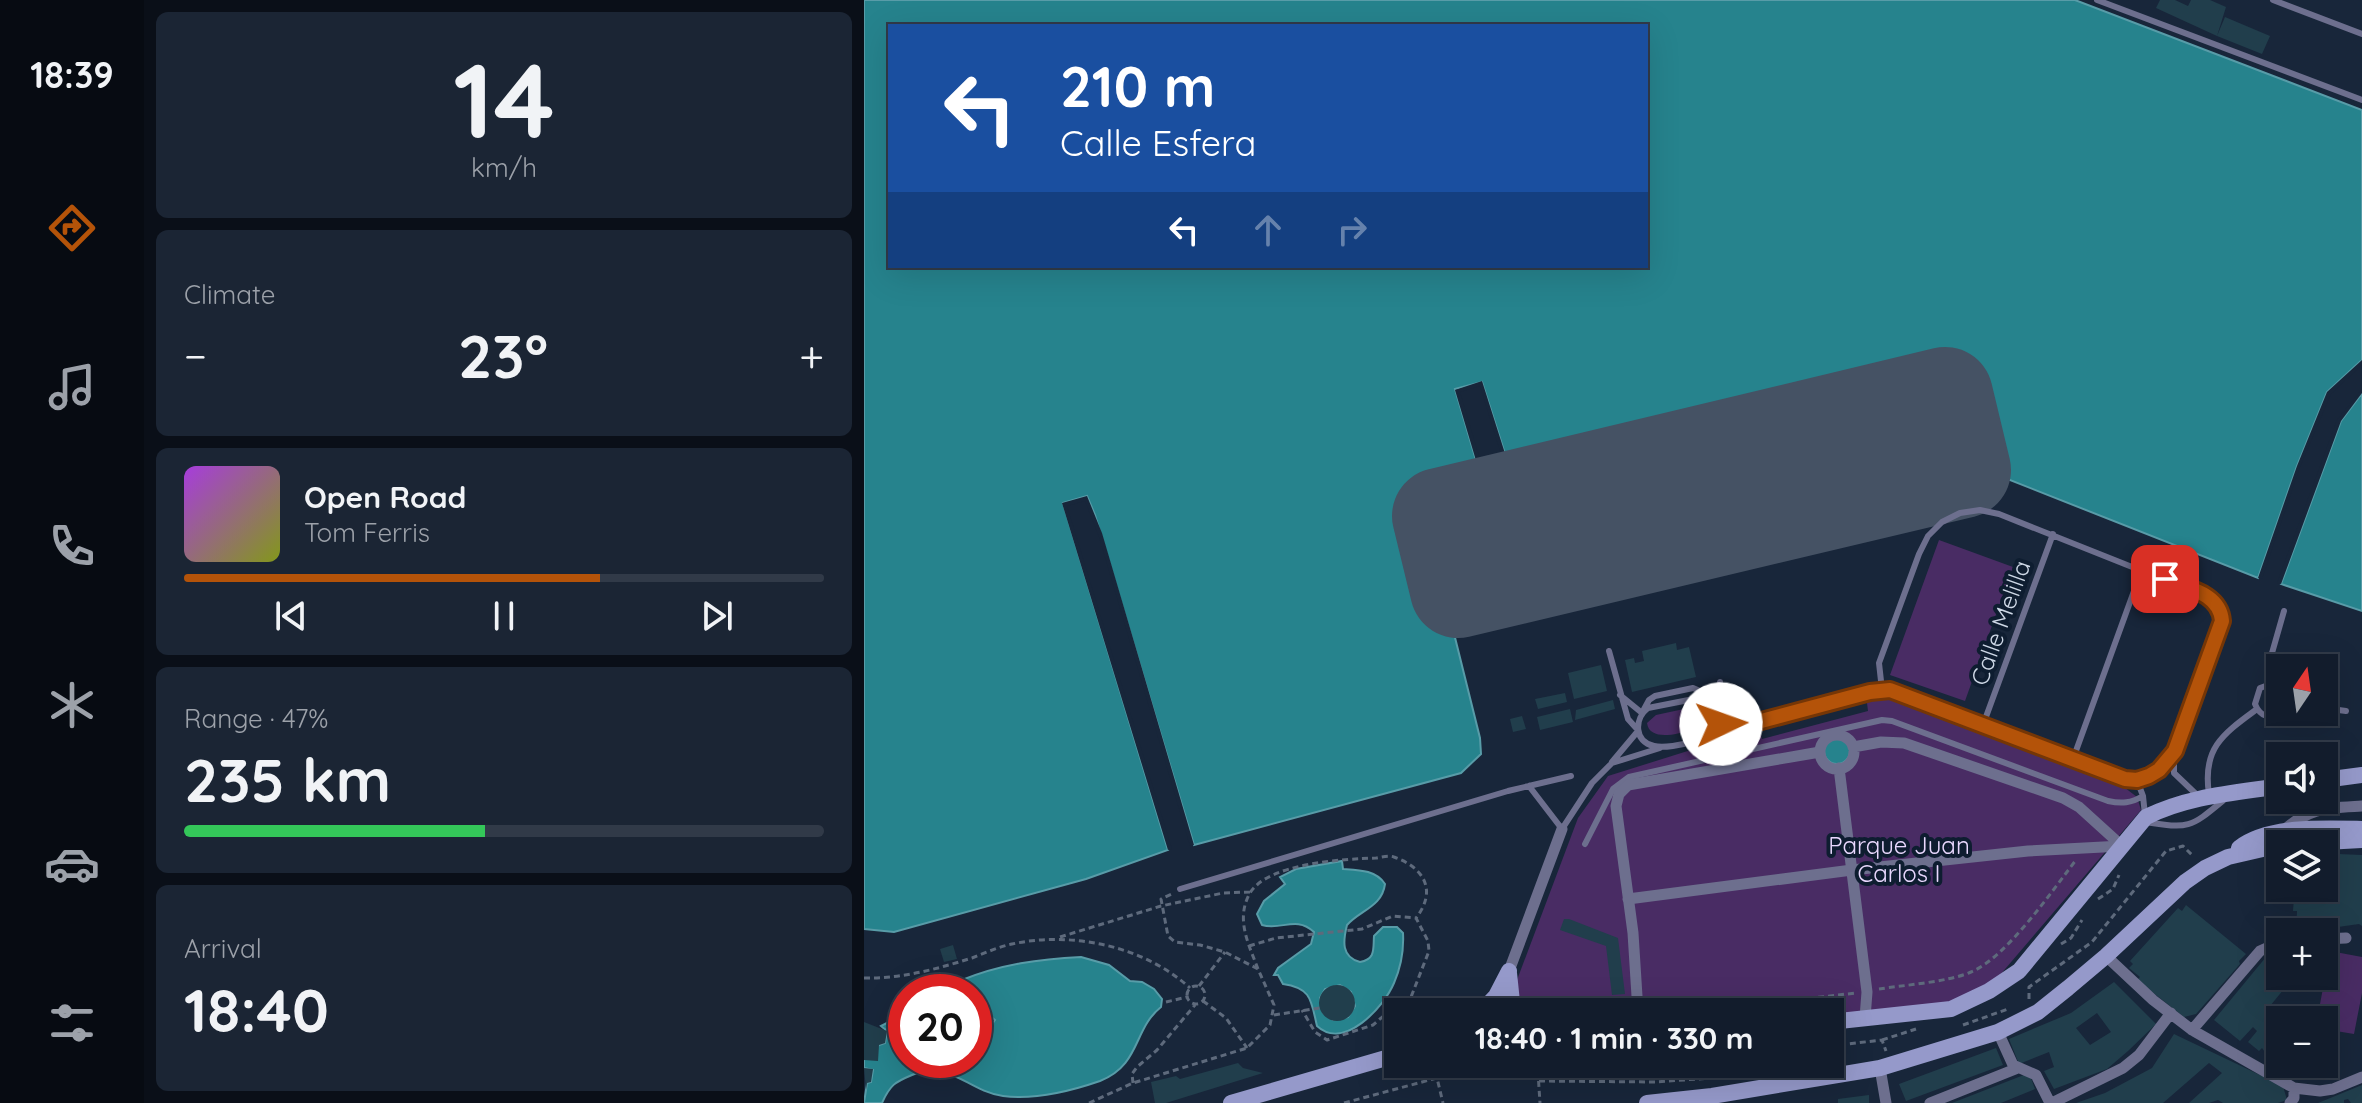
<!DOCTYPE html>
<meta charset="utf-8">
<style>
body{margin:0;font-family:Quicksand,sans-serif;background:#1b2534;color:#f1f3f6;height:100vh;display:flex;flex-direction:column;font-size:30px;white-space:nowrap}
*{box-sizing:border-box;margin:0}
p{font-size:26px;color:#9ca1a9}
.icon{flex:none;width:44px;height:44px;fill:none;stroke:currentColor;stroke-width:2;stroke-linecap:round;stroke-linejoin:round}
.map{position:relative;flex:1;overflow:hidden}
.drawer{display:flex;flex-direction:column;gap:12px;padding:12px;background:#0a0f18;width:720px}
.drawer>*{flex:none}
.banner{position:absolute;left:24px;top:24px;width:760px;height:244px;border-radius:0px;box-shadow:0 8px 32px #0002,0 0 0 2px #313a48;background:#1a4fa0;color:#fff;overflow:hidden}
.needle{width:52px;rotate:13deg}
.tools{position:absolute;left:1402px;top:654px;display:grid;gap:16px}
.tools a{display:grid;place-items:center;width:72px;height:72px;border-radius:0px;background:#121c2c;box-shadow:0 8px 32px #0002,0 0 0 2px #313a48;font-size:40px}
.speed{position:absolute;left:24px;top:974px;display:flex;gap:16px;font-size:40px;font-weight:700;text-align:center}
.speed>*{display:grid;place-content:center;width:104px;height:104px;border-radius:50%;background:#121c2c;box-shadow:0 8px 32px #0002,0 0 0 2px #313a48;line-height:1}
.speed .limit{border:12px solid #d22;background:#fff;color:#111}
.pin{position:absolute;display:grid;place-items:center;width:68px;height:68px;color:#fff;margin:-34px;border-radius:16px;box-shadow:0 4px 12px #0006}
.me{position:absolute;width:88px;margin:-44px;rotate:87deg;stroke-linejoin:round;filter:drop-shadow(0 0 6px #0008)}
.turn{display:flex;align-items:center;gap:28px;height:168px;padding:0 40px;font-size:36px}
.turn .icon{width:104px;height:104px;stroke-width:2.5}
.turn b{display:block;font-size:56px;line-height:68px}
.lanes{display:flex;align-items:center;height:76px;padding:0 40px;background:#0003;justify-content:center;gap:40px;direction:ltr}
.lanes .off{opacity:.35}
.big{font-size:60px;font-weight:700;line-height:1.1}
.drawer .card{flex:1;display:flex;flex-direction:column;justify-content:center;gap:12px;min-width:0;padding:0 28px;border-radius:12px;background:#1b2534}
.drawer .dial{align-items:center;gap:0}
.dial b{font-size:104px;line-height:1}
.song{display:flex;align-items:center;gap:24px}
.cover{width:96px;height:96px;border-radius:12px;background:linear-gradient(135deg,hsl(280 70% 55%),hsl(70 70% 35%))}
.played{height:8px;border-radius:4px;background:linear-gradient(90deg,#b45309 65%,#313a48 65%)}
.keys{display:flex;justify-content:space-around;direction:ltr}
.heat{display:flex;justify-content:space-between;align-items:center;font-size:44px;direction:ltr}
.charge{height:12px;border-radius:6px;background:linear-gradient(90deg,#34c759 47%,#313a48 0)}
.trip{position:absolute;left:520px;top:998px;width:460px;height:80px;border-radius:0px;background:#121c2c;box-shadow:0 8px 32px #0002,0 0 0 2px #313a48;font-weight:700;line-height:80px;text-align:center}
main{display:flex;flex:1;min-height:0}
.tab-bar{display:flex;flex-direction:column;width:144px;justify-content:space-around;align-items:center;background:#070b12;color:#9ca1a9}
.tab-bar .icon{width:56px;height:56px}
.tab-bar .active{color:#b45309}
.tab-bar b{font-size:36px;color:#f1f3f6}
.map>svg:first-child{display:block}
</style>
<main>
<nav class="tab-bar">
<b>18:39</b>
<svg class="icon active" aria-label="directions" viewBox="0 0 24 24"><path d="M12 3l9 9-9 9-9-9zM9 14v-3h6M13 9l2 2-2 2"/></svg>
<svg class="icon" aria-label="music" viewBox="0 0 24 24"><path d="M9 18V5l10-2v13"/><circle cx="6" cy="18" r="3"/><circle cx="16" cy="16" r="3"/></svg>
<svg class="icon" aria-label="phone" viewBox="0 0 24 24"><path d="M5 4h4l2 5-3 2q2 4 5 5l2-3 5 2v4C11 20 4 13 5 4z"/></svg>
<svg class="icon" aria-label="climate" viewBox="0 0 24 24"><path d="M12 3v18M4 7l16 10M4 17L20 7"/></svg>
<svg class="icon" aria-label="car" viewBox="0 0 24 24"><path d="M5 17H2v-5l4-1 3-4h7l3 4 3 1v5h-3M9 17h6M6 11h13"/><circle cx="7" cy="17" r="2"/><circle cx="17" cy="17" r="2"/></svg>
<svg class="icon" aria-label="filters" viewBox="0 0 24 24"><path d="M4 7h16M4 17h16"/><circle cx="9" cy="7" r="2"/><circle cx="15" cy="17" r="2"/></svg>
</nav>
<section class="drawer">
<div class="card dial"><b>14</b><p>km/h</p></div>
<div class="card"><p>Climate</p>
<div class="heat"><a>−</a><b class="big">23°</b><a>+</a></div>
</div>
<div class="card">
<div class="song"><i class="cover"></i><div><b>Open Road</b><p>Tom Ferris</p></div></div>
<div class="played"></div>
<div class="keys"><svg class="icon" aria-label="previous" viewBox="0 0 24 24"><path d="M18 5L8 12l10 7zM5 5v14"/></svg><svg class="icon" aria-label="pause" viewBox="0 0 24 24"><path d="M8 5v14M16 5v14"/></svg><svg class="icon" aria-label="next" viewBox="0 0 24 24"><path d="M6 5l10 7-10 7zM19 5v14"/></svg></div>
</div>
<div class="card"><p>Range · 47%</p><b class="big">235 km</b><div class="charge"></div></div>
<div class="card"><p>Arrival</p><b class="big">18:40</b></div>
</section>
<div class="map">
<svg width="1498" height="1103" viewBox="0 0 1498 1103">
<rect width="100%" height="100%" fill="#18263a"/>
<path fill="#492c64" d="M1075 540 1149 567 1101 701 1026 675Z
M1030 697 1252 781 1273 797 1277 810 1118 996 1100 1003 966 1017V1012H658L655 1005 653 980 714 818 744 776 846 744 873 731 895 728 898 739 1004 711 1003 703 1010 698Z
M843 704 851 712 848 721C834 729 786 747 783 723L792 715Z
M1466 951 1498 957V993L1490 1034 1460 1029V1020H1453Z"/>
<path fill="#26838d" stroke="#589ca8" stroke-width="2" fill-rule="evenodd" d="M0 0H1211L1498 110V360L1463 392 1433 466 1394 578 1113 467 1092 385 1087 382 651 485 618 382 591 389 622 494 562 508 560 513 616 738 617 754 597 773 330 845 231 515 223 496 199 503 304 850 222 879 30 932 0 929ZM26 26H782V266H26Z
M1498 393V611L1417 584 1477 421Z
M960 751a13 13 0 1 1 26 0a13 13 0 1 1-26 0Z
M478 861 479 869C495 870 512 870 521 884 518 907 496 910 483 925 479 941 477 957 496 962 512 959 509 949 510 936L519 927H533L539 933C540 951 537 967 530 983 520 1007 480 1051 453 1026 447 1001 448 988 419 984L414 975H410L414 968 447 944 450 932C432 915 417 931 398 925L393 914 400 901 421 884 416 877 432 869ZM476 985 487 992 491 1006 484 1017 469 1020 459 1013 456 998 461 989Z
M217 957 245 965 266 981 278 982 290 989 298 999 297 1007C269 1029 277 1065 236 1081 207 1091 170 1100 139 1096 103 1091 86 1059 48 1075 31 1082 26 1085 18 1103H0L3 1083 7 1082 9 1070 0 1068V1060L15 1045 21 1043 23 1031 17 1026C27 1021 35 1017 42 1007V1060H110V1024L126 1027 131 1020 110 1003V992H101L98 980C137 964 176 959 217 957Z"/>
<path fill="#18263a" d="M1498 360V365L1467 394 1436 467 1398 579 1394 578 1433 466 1463 392Z
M618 381 651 485 647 487 616 386 596 392 626 493 622 494 591 390Z
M1498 389V393L1477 421 1417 584 1413 583 1473 420Z
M223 496 238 533 330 845 326 846 235 537 221 501 203 506 308 849 304 850 198 503Z"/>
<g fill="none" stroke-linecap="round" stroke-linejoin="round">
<path stroke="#455264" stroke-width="96" d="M1081 395 1099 470 594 590 576 516Z"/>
</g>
<path fill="#213e4c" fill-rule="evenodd" d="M1296 0H1311L1324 6 1327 0H1346L1362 7 1353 36 1361 17 1406 36 1398 54 1353 36 1292 8Z
M812 643 813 650 825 647 832 677 768 692 761 660 770 658 771 663 780 661 778 651Z
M737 665 743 691 710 699 704 673Z
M701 693 703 702 674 709 671 699Z
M749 700 751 709 711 720 712 710Z
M706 709 709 722 676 730 673 717Z
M658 716 662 729 649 732 646 719Z
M1473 851 1474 854 1498 855V926L1495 924 1474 927V929L1432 931 1433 911H1429L1430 897 1456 893 1455 888H1460V852Z
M1322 905 1382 954 1375 961 1376 964 1332 1014 1320 1017 1273 980 1276 977 1265 968 1269 964 1266 961 1314 908 1318 911Z
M700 919H705L754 938 761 994 748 995 742 946 696 930Z
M89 945 93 959 80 962 76 949Z
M1402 957 1413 967 1416 965V976L1428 979 1402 1011 1410 1015 1411 1020 1406 1028 1416 1035V1060L1406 1052 1403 1055 1398 1048 1395 1051 1384 1042 1393 1031 1389 1027 1376 1041 1350 1020Z
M1250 982 1292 1024 1264 1051 1243 1069 1190 1089 1180 1071 1190 1067 1185 1052 1155 1064 1145 1039 1207 1013ZM1233 1013 1247 1032 1226 1045 1212 1028Z
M455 1003a18 18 0 1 1 36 0a18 18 0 1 1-36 0Z
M0 1022 23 1031 21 1043 15 1045 14 1061 0 1060Z
M1310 1034 1419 1086 1423 1100 1414 1103H1359L1354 1100 1345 1103H1325L1358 1073 1345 1063 1299 1103H1212L1241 1093 1288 1068Z
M1132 1048 1139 1065 1042 1101 1035 1084Z
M374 1063 379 1068 399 1073 302 1103H291L287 1082 312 1076 316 1079Z
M0 1068 9 1069 7 1082 3 1083 2 1090Z
M1165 1073 1171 1089 1137 1103H1088Z
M1498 1085V1103H1487L1484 1099 1480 1100V1103H1454Z
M1005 1095V1103H974V1099Z"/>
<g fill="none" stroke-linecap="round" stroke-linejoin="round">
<path stroke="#5e6a7c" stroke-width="3" stroke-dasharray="6 4" stroke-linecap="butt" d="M1234 899 1249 889 1255 875
M196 937 297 906 359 893 386 892
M1197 944 1207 938 1218 920
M385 946 412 938 498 929 529 916 552 918 564 941 565 951 547 997 530 1007 509 1025 463 1040 451 1032 438 1010
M394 969C385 945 371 919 386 893 404 863 480 859 512 858 518 857 525 855 530 857 561 868 573 891 552 918
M0 978C37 979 73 969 108 958 121 953 134 947 148 944 208 931 280 946 326 988
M323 995a9 9 0 1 1 18 0a9 9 0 1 1-18 0Z
M335 986 361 952
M1015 989C1041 985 1084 982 1107 972 1142 958 1188 891 1212 860
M1165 999V987L1228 942 1302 851 1319 846 1330 857
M339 1001 362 1018 383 1048
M302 1002 323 997
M825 1012 992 993
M410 1015 456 1008
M1099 1025 1144 1009
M1018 1040 1052 1029
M966 1046 1018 1040 1022 1051
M532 1071 562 1064
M573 1078 674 1072 676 1103
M675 1081 791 1082 848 1078 938 1064
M269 1083 268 1074 273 1067 293 1050 331 1005
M225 1103 269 1083 383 1048 406 1025 410 1005 394 969 361 952 336 945 311 942 304 936 297 899 308 894
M480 1103 573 1078 579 1103"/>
<path stroke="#6d6f8e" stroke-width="6" d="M1233 0 1498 100
M1409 0 1498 34
M745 651 764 719 773 729
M1407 684 1408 653 1420 611
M1416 687 1407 684 1396 688 1391 704C1396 717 1408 721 1419 712
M756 695 778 713 785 700 791 696 829 688 836 691 840 697
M840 697C849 700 856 704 857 714 862 737 808 750 790 746 770 742 770 719 784 708Z
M853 704 856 682
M1460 708 1482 711
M857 724H886L1006 692 1026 690 1261 779C1275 780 1286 778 1297 769 1318 751 1345 659 1356 629L1357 612 1346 598 1135 514 1116 510 1096 513 1078 522 1064 536 1055 554 1015 663 1018 690
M1119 725 1189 534
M1310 756V773L1333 795
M1209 759 1278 569
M748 762 774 731
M1273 780 1279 796 1281 815
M665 786 698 829 728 783 748 763 796 748
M1345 794C1338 748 1359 734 1393 709
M1281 822C1326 829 1326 828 1361 799
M721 844 749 789 765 777 1018 720 1028 721 1244 801C1258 804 1267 803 1279 796
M316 889 644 791 707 776"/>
<path stroke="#6d6f8e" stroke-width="11" d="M956 752a17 17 0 1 1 34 0a17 17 0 1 1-34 0Z
M989 747 1017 742 1040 743 1199 798 1215 807 1258 846
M975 768 1003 992 1001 1018
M1418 832C1445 807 1463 808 1498 806
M764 899 988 870 1164 851 1258 846
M1460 939 1482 938
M1242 956 1289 1000 1328 1030 1430 1088 1456 1091 1469 1089 1498 1077
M645 971 698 829
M774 1012 769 933 752 806 755 794 764 785 956 752
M1328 1030 1396 951 1416 942
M1134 1032 1149 1065 1172 1075 1186 1103
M1016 1068 1022 1103
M1066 1103 1154 1068
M1188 1103 1259 1068 1275 1055 1307 1013
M1426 1103 1430 1098V1088"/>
<path stroke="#9599ca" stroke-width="16" d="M1460 780 1498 775
M1424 844 1498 840
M1375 848C1404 825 1463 828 1498 829
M645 973 648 1002 647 1012
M617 1012 632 996 645 971
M966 1022 1087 1009 1125 991 1155 971 1282 817C1324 796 1370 793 1416 786
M367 1103 522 1058 534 1052
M783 1103 848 1096 1016 1068 1134 1032 1174 1012 1204 988 1242 956 1321 882 1341 868 1364 857 1416 845"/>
</g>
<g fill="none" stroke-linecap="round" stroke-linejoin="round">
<defs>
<path id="route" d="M857 724H886L1006 692 1026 690 1261 779 1273 780 1285 776 1295 770 1311 751 1358 621C1356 593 1323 588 1301 579"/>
</defs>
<use href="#route" stroke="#753606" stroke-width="20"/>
<use href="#route" stroke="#b45309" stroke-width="14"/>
</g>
<g text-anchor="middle" stroke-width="8" stroke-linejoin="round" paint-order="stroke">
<g font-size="24" fill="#ced8e6" stroke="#0e1d30">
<text transform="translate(1137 623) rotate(-70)" y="8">Calle Melilla</text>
</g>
<g font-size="24" fill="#e9d8fe" stroke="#0e1d30">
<text x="1035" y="854">Parque Juan<tspan x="1035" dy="28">Carlos I</tspan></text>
</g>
</g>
</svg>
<div class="tools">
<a><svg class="needle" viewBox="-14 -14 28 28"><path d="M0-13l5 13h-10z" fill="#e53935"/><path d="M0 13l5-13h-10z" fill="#9ca1a9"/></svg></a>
<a><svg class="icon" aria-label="sound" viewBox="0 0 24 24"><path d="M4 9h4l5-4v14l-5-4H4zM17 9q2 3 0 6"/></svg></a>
<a><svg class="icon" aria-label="layers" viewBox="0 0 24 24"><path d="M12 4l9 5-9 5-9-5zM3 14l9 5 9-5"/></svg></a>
<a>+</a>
<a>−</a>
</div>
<div class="speed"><div class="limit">20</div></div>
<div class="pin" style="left:1301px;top:579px;background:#d93025"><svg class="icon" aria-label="arrive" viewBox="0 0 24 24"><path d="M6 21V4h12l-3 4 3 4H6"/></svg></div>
<svg class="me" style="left:857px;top:724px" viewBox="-20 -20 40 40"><circle r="19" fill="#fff"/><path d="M0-13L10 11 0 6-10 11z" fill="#b45309"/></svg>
<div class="trip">18:40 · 1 min · 330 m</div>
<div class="banner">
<div class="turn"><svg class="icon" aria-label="left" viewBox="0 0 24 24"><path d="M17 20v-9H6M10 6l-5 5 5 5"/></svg><div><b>210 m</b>Calle Esfera</div></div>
<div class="lanes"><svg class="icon" aria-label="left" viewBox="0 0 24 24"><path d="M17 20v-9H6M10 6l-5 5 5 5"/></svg><svg class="icon off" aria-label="ahead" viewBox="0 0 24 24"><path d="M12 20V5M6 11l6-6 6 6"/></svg><svg class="icon off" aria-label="right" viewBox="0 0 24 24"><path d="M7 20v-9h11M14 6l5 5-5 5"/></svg></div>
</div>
</div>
</main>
